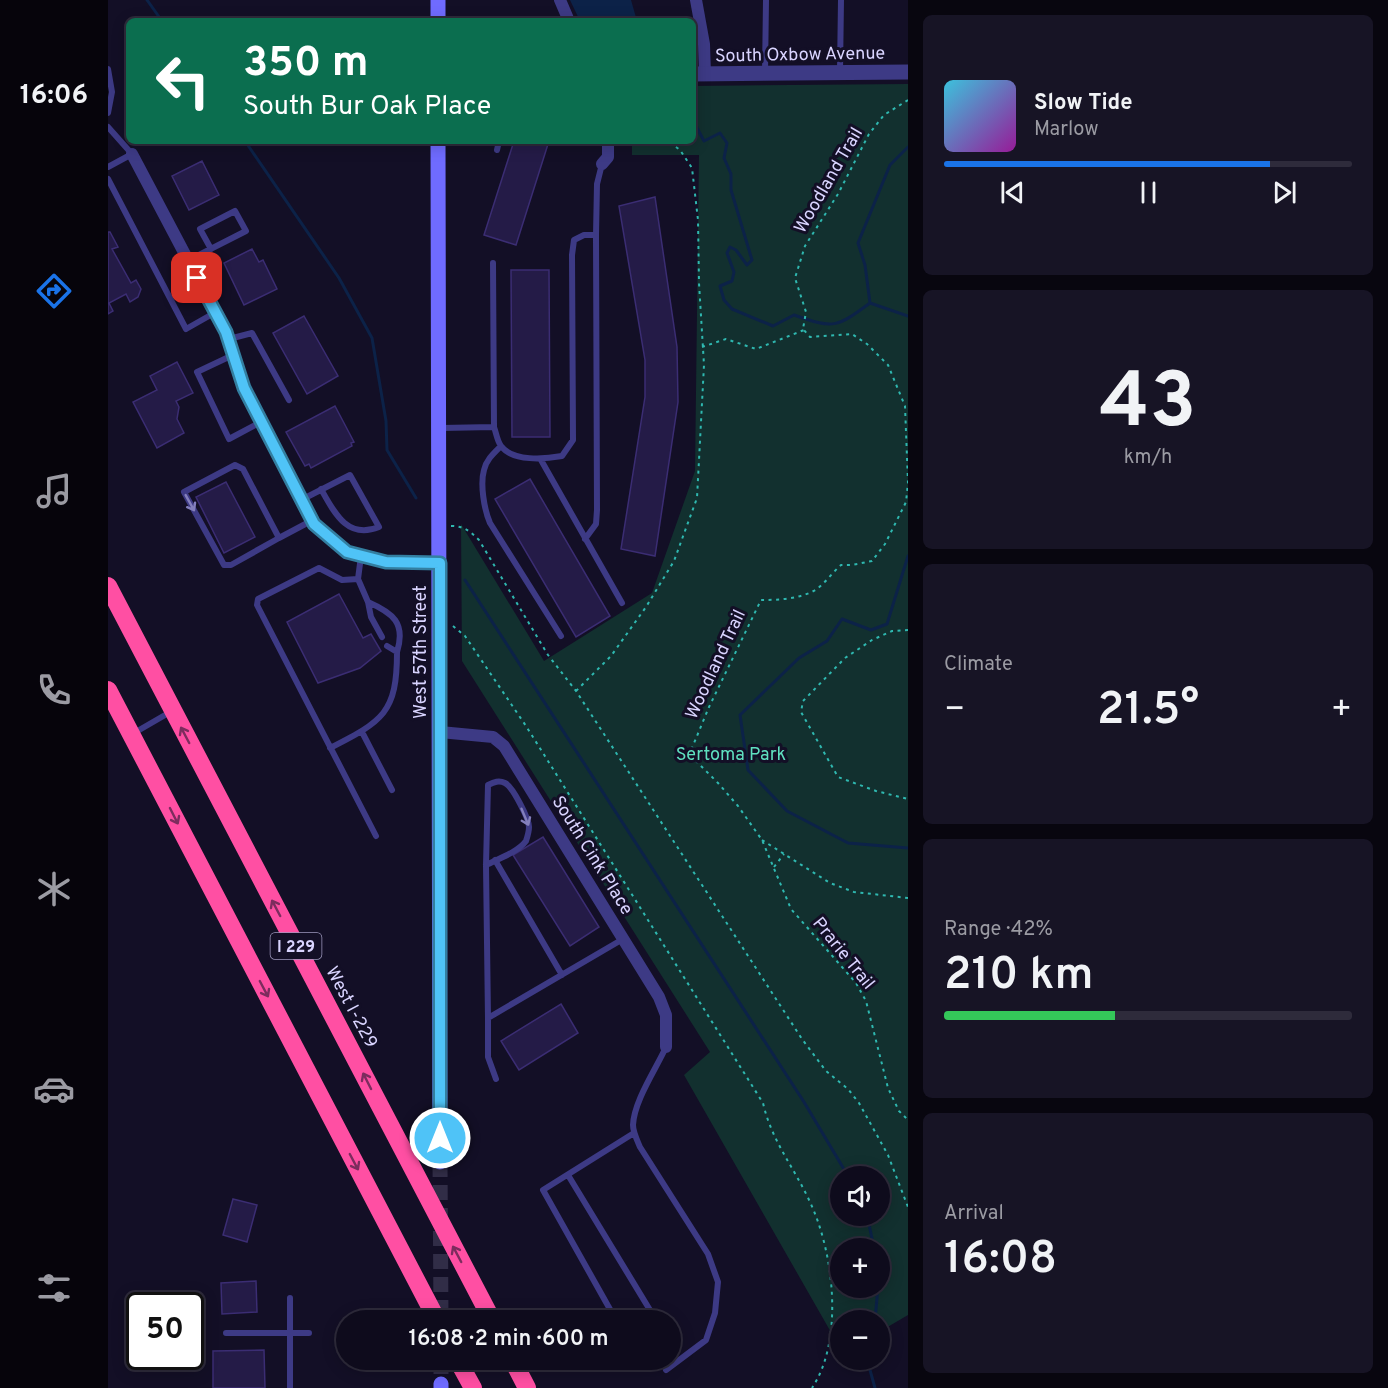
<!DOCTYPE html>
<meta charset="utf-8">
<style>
body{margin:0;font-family:Overpass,sans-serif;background:#171425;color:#f1f3f6;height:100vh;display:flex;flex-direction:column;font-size:22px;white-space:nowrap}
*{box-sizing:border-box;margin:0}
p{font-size:20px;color:#9b9ba3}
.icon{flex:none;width:33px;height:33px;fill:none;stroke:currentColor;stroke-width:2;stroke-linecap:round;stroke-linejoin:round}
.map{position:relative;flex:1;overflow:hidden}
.sheet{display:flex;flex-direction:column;gap:15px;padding:15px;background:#08060f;width:480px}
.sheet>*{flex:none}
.hud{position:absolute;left:18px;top:18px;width:570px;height:126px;border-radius:9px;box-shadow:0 3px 15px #0003,0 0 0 2px #2e2b3b;background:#0b6e4f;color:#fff;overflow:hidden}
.fabs{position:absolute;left:722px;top:1166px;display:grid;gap:12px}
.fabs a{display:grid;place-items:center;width:60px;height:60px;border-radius:50%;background:#0e0b1c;box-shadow:0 3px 15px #0003,0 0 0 2px #2e2b3b;font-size:30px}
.speed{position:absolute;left:18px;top:1292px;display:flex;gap:12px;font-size:30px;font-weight:700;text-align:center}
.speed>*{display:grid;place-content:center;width:78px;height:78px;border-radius:50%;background:#0e0b1c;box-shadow:0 3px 15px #0003,0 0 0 2px #2e2b3b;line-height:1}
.speed .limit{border:3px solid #111;border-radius:9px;background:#fff;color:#111}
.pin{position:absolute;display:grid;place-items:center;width:51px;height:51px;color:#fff;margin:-26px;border-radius:12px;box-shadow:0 3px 9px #0006}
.me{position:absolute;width:66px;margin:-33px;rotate:0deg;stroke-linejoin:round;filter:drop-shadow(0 0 4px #0008)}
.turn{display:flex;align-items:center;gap:21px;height:126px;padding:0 18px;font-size:27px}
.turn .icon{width:78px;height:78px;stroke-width:2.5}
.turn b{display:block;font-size:42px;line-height:51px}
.big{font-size:45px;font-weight:600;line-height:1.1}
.sheet .widget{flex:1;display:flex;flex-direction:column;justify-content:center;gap:9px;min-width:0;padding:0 21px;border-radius:9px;background:#171425}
.sheet .dial{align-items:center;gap:0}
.dial b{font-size:78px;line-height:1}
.song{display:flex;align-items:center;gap:18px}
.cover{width:72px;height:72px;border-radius:9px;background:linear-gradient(135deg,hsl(190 70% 55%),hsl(300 70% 35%))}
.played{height:6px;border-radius:3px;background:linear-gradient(90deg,#1a73e8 80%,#2e2b3b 80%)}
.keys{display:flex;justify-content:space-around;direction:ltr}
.heat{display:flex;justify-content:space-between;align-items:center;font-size:33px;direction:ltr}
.charge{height:9px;border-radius:4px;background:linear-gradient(90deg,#34c759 42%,#2e2b3b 0)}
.trip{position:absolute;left:228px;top:1310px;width:345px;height:60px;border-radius:30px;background:#0e0b1c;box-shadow:0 3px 15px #0003,0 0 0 2px #2e2b3b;font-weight:600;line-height:60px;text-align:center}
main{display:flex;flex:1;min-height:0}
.tab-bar{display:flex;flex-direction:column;width:108px;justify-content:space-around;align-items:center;background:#06040b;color:#9b9ba3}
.tab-bar .icon{width:42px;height:42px}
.tab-bar .current{color:#1a73e8}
.tab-bar b{font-size:27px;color:#f1f3f6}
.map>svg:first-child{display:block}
</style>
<main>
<nav class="tab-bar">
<b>16:06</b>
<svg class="icon current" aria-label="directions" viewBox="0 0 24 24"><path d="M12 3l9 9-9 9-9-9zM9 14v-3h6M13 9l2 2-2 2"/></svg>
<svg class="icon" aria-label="music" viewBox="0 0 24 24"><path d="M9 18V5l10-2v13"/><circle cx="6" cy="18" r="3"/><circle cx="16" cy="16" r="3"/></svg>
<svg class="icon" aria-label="phone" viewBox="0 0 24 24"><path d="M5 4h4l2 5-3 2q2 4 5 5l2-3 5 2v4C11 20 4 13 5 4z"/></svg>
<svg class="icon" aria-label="climate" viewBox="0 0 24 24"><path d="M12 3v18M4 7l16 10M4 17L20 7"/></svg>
<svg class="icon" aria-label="car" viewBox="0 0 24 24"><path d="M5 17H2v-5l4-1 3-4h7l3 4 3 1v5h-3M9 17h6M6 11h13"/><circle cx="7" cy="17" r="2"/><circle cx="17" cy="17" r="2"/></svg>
<svg class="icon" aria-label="filters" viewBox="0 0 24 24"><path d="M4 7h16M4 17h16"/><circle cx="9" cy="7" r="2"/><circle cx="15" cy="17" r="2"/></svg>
</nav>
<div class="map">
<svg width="800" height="1388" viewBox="0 0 800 1388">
<rect width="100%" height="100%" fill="#130f26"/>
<path fill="#12302f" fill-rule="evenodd" d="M800 84V1315L771 1332V1320H732V1348L576 1075 602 1052 354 661 353 524 436 661 544 593 587 471 591 155H524V141H585V86ZM732 1176H771V1215H732ZM732 1248H771V1287H732Z"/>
<path fill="#0c2248" d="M462 0H523L529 21H472Z"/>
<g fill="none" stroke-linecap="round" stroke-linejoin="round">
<path stroke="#0c2248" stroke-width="3" d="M39 0 54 21
M585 123 587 124 596 141 612 133 619 143 616 158 623 174V190L644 260 639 265 628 250 622 247 619 253 626 272 624 281 612 286 616 300 624 309 665 326 686 315C726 329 728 328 762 303
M137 141 231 278 264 338 278 421 279 450 308 498
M800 147 782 165 750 243 757 265 762 303 800 316
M800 556 779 624 763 630 734 619 719 641 691 658 632 715 640 770 679 811 740 843 800 848
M357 580 696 1102 740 1176
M759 1215 766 1248
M767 1320 770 1287
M762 1359V1370L767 1388"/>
</g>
<path fill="#241b47" stroke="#3b2d73" stroke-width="1.5" d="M406 141H441L408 245 376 235Z
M94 161 111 195 81 210 64 176Z
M547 197 569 347 570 402 547 556 513 549 537 397V360L511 206Z
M0 232H2L10 247 4 249 23 283 28 280 33 289 30 297 22 302 18 294 1 303 5 311 0 314Z
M144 249 151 262 155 260 169 289 136 305 116 263Z
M403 270H441L442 437H404Z
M196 316 230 376 199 394 165 333Z
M69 362 85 393 68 401 71 407 69 419 76 433 49 448 25 402 49 390 42 376Z
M227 406 246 442 243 443 244 446 203 468 201 464 197 466 178 432Z
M422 479 502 616 468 637 387 499Z
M118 482 147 537 116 553 88 497Z
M231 594 255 638 263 634 273 651 252 668 210 683 179 622Z
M435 837 491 927 462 946 405 855Z
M453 1004 470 1033 411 1070 393 1041Z
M125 1199 149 1205 139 1242 115 1235Z
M148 1281 149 1312 114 1314 113 1283Z
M156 1350 157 1388H105V1351Z"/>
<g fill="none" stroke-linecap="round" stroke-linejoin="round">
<path stroke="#312d47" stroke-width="15" stroke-dasharray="15 8" stroke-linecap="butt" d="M332 1162 333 1320
M333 1359V1384"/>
<path stroke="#2fb8b0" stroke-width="2" stroke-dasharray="3 4.5" stroke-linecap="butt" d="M800 100 776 115 761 134 730 194 697 246 687 278 698 312 695 329 702 337 744 334 759 344 780 365 797 406 800 483 798 502 777 544 764 561 744 565H733C725 572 717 583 709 589 693 599 671 600 653 600L601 707 584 748 586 759 610 783 630 806 654 840 683 909 748 983 758 1001 780 1088 791 1111 800 1120
M594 347 618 339 648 349 696 330
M343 526C356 526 362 531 371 540L440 655 468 691 694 1039 718 1071 740 1089 751 1103 780 1155 800 1207
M345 626 357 636 418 726 655 1103C664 1142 686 1167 702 1202 726 1253 736 1340 704 1388
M800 630 784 631 764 640 737 658 695 701 693 712 730 777 768 791 800 799
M468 691 503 656 538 607 566 561 589 498 596 365 591 283 590 220 584 168 572 150 560 141
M654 840 722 883 746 892 800 898
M666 867 676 854"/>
<path stroke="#3d3a85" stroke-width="6" d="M0 69 4 92 0 113
M732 71 733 0
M657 73 658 0
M0 127 24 154 0 167
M389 150 391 141
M0 179 78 329 108 312
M81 260 138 231 127 211 92 229 103 249
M385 263 386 427C388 432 389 441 393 446 405 462 437 459 454 456L465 440 464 255 466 240 476 235H488
M121 339 144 333 181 400
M125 355 89 372 121 439 153 422
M333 428 386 427
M393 446C386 453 378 460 376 470 372 484 376 509 382 523L453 636
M433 460 514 603
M193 500 242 475 271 527C239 540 226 512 213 489
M171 538 123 565H116L76 492 127 465 135 469 171 538 203 521
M477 539 488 524 489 510 488 235 489 184 494 164
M253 556 250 579 234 580 211 568 150 599 149 605 268 836
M250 579 260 602
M274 637 263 617 260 602C285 613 298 623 289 652L279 646
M254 732 284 790
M26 733 64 711
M222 748C275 721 289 713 289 652
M387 860 454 975
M378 865C390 859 410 852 418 841 419 838 421 830 421 827 421 819 405 787 397 783 391 780 386 782 380 785L378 865 380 1018 515 939
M380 1018V1057L388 1079
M460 1175 548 1320
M182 1298V1388
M508 1320 435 1190 526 1133
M118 1333H201
M558 1370 598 1340 607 1313 610 1282 600 1254 532 1147C529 1140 525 1132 525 1125 526 1101 548 1069 558 1047"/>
<path stroke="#3d3a85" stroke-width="12" d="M452 0 461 21
M588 0 596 44 597 74
M24 154 118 332 136 388 205 524 239 552 278 562 331 563
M494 164 500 157V141
M332 732 385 737 396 746 551 997 558 1015V1047"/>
<path stroke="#3d3a85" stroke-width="15" d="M585 74 800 72"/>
<path stroke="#6f6bff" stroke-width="15" d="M330 0V21
M330 141 332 1162
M333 1388V1384"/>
<path stroke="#ff4fa3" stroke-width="18" d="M0 586 384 1320
M0 690 329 1320
M349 1359 365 1388
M404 1359 419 1388"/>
</g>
<defs><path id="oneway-shaft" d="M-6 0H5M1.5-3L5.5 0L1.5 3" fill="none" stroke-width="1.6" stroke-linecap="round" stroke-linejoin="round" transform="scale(1.5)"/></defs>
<g stroke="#837fbc">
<use href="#oneway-shaft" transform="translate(82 503) rotate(61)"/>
<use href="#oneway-shaft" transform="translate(417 817) rotate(67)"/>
</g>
<g stroke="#7d2c5e">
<use href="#oneway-shaft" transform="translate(77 735) rotate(-118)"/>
<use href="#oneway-shaft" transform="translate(66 816) rotate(63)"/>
<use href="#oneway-shaft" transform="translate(168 908) rotate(-118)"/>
<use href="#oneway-shaft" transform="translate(156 989) rotate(62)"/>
<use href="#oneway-shaft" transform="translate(259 1081) rotate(-117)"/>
<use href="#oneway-shaft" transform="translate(246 1162) rotate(62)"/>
<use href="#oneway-shaft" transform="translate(349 1254) rotate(-118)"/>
</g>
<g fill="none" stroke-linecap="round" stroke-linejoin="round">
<defs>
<path id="route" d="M89 278 118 332 136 388 206 524 239 552 278 562 332 563V1138"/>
</defs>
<use href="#route" stroke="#337fa1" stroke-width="15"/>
<use href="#route" stroke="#4fc3f7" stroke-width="10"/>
</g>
<g text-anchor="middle" stroke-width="6" stroke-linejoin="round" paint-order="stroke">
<rect fill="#130f26" stroke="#9e99be" stroke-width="1.5" x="162.5" y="933" width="51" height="26" rx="4.5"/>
<g font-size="16" font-weight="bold" fill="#d9d4ff">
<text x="188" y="952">I 229</text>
</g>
<g font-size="18" fill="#d9d4ff" stroke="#130f26">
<text transform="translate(692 54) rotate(-1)" y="6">South Oxbow Avenue</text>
<text transform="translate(720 180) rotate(-60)" y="6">Woodland Trail</text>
<text transform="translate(312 652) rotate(-90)" y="6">West 57th Street</text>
<text transform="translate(607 664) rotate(-65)" y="6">Woodland Trail</text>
<text transform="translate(485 855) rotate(58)" y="6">South Cink Place</text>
<text transform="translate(736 953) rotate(51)" y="6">Prarie Trail</text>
<text transform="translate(244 1007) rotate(62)" y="6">West I-229</text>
</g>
<g font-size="18" fill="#5fe0c0" stroke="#130f26">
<text x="623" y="760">Sertoma Park</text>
</g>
</g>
</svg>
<div class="fabs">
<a><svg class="icon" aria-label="sound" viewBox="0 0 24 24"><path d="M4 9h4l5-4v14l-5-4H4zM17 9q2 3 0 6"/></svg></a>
<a>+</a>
<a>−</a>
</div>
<div class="speed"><div class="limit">50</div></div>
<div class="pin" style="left:89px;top:278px;background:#d93025"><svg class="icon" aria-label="arrive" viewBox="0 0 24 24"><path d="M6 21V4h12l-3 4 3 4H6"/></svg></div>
<svg class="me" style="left:332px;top:1138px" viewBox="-20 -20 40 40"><circle r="17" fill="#4fc3f7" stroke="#fff" stroke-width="3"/><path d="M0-11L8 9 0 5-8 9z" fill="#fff"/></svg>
<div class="trip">16:08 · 2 min · 600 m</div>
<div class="hud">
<div class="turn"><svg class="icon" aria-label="left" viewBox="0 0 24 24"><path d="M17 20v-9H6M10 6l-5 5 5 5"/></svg><div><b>350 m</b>South Bur Oak Place</div></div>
</div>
</div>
<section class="sheet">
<div class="widget">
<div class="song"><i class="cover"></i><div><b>Slow Tide</b><p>Marlow</p></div></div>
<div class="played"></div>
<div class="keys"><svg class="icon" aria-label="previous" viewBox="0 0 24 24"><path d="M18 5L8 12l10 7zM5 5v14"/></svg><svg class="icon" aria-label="pause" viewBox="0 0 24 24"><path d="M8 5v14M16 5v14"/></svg><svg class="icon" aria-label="next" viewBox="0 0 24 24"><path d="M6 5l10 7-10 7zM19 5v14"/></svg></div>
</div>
<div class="widget dial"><b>43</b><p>km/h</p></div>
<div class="widget"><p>Climate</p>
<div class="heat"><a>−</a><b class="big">21.5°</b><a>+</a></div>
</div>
<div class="widget"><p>Range · 42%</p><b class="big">210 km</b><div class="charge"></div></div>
<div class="widget"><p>Arrival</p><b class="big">16:08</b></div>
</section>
</main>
